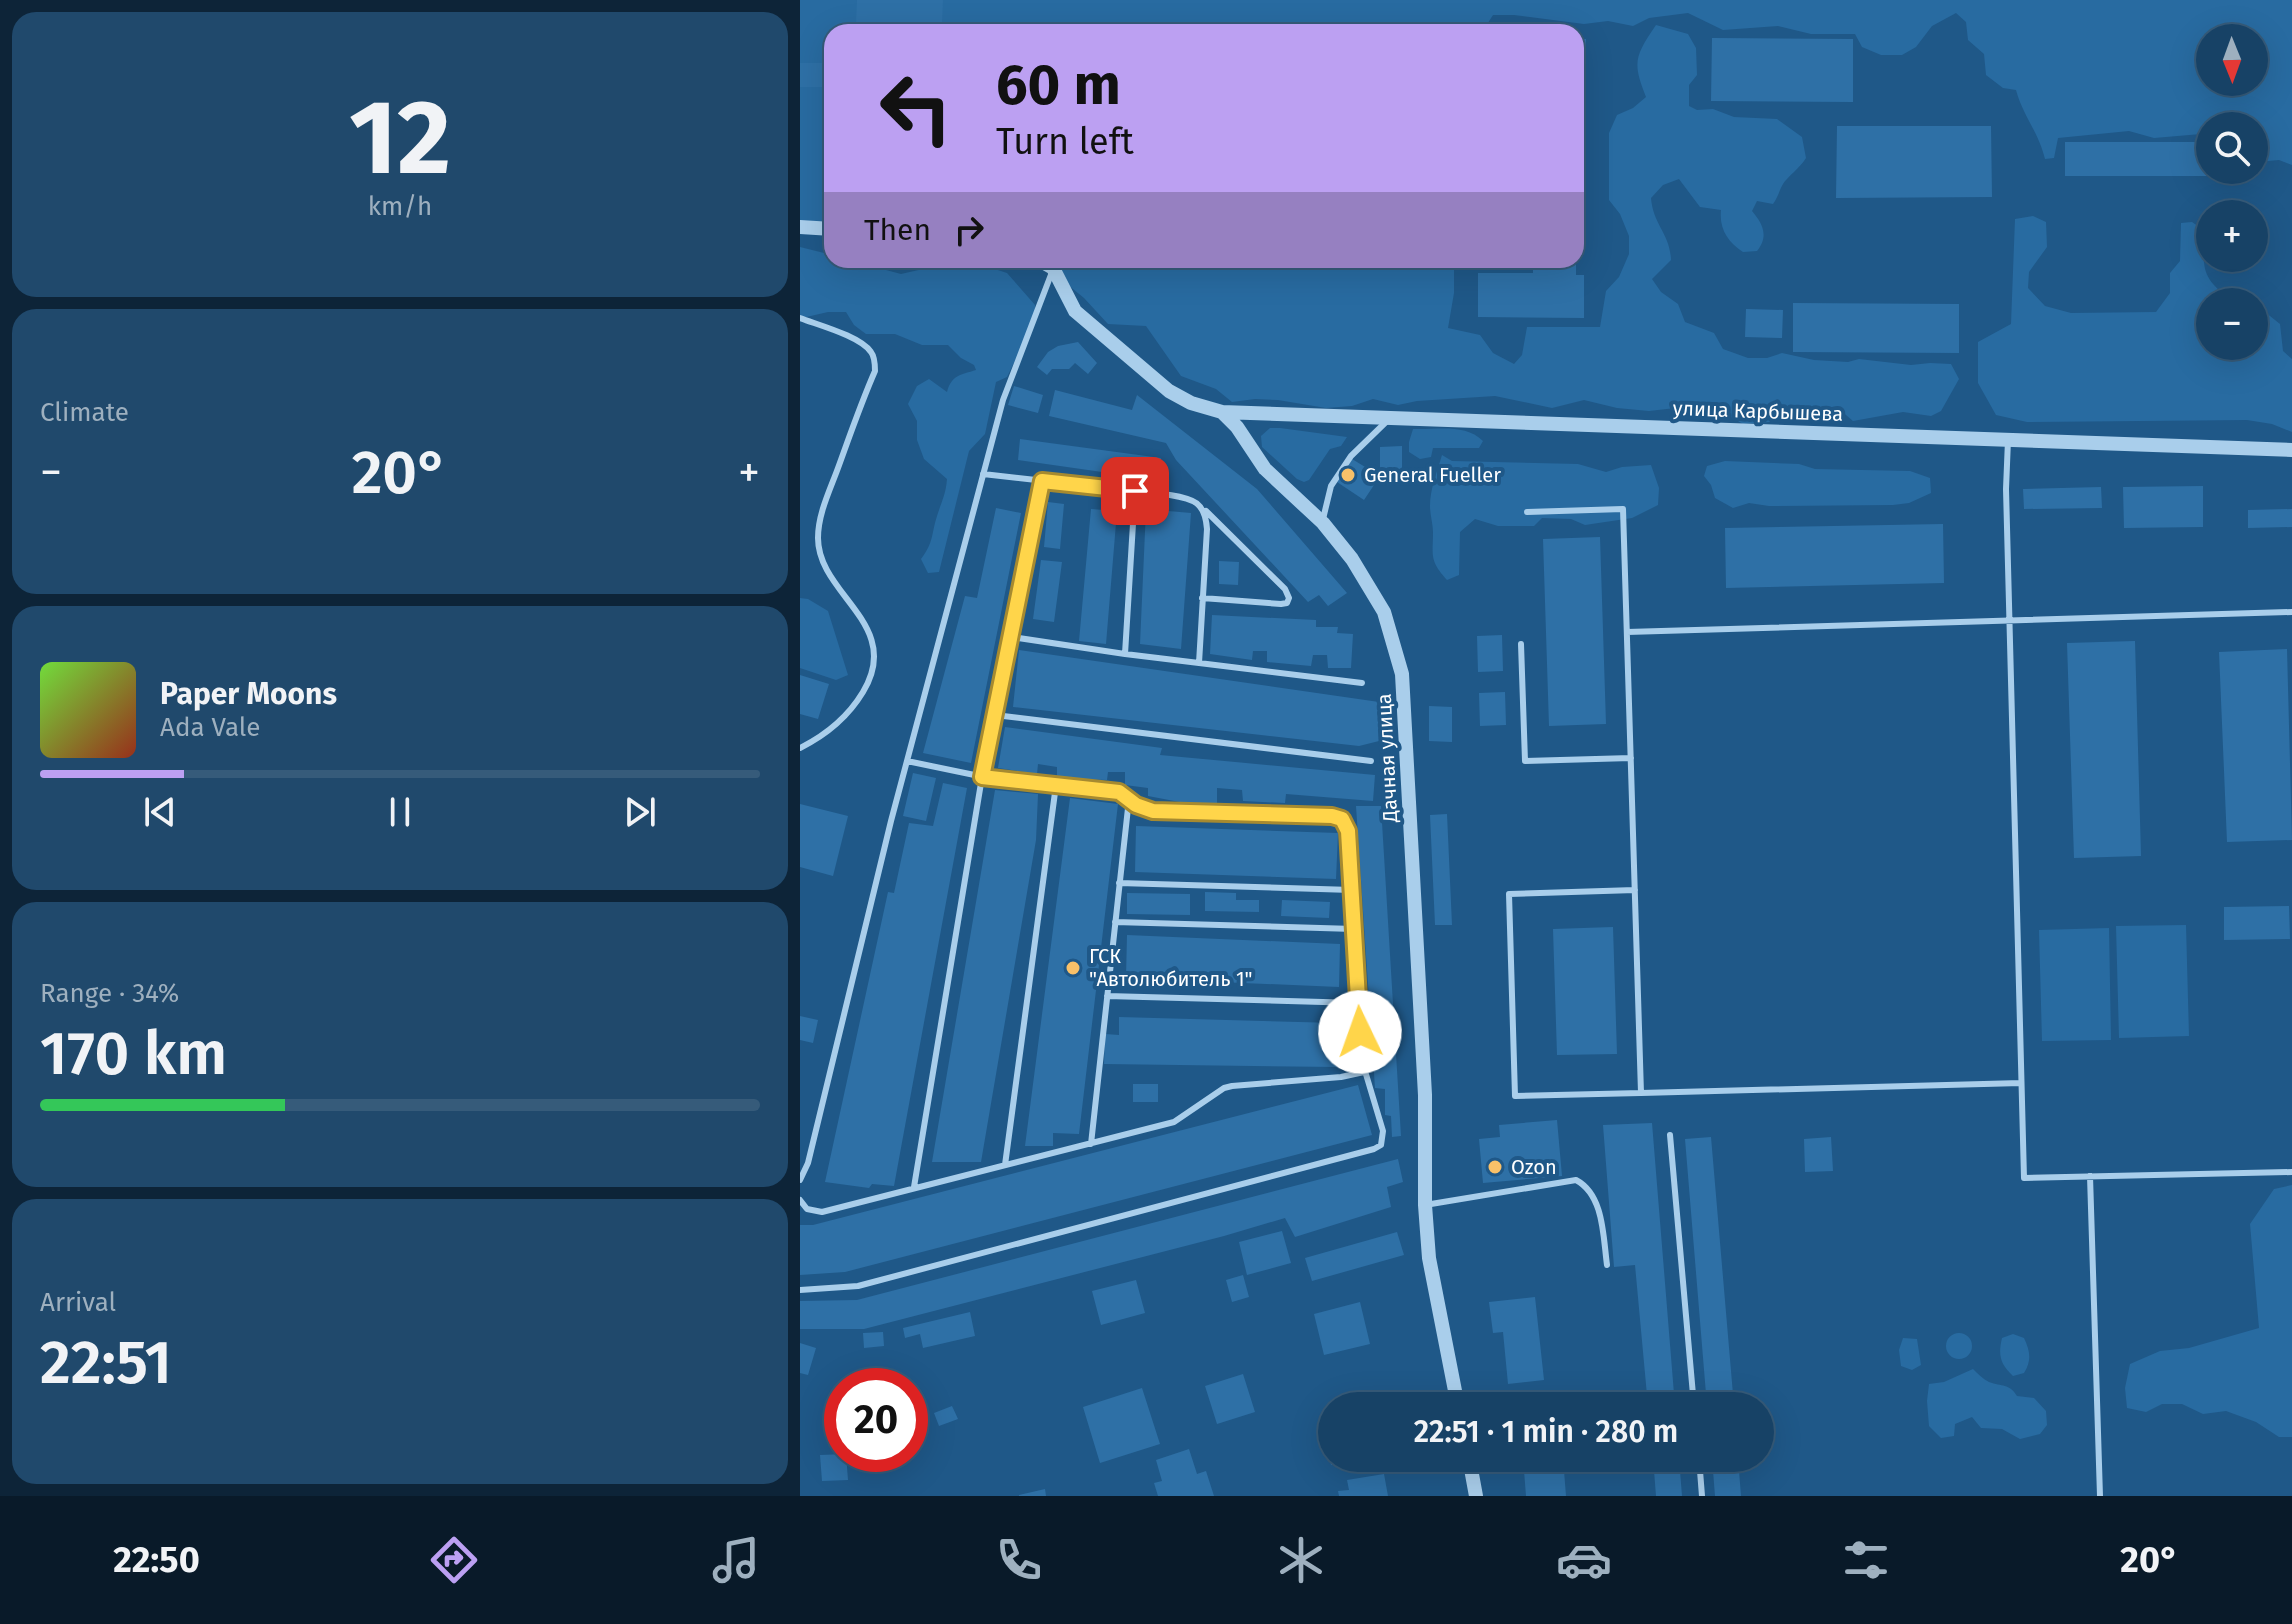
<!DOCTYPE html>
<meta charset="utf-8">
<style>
body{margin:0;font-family:"Fira Sans",sans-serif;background:#20496c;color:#f1f3f6;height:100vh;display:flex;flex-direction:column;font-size:30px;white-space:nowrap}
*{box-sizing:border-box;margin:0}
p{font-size:26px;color:#9eb0bf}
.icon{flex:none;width:44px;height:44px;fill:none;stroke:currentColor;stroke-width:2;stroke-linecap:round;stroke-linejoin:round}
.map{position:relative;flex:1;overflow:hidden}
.side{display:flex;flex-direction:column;gap:12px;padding:12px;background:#0d2438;width:800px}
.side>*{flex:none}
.hud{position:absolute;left:24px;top:24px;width:760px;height:244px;border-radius:24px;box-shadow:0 8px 32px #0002,0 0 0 2px #365b7a;background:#bca0f2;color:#111;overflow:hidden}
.needle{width:52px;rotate:179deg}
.controls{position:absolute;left:1396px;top:24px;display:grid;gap:16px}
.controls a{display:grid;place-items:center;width:72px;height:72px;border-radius:50%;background:#174266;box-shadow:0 8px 32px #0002,0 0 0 2px #365b7a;font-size:40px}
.speed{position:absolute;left:24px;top:1368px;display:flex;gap:16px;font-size:40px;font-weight:700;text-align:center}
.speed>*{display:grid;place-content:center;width:104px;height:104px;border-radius:50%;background:#174266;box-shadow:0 8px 32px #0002,0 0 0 2px #365b7a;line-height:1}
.speed .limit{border:12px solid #d22;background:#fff;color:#111}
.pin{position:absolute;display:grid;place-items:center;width:68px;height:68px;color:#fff;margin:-34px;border-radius:16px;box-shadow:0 4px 12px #0006}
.me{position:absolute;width:88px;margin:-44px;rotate:357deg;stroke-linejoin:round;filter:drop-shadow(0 0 6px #0008)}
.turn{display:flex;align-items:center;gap:28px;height:168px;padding:0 40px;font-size:36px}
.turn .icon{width:104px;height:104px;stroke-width:2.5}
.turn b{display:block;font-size:56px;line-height:68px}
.then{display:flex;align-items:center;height:76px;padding:0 40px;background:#0003;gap:16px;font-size:30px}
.big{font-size:60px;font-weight:600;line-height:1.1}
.side .card{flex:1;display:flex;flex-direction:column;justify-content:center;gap:12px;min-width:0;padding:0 28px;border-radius:24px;background:#20496c}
.side .dial{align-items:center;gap:0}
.dial b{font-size:104px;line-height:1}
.song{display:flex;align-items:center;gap:24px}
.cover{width:96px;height:96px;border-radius:12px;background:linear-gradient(135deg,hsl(100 70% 55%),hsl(10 70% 35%))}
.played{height:8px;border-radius:4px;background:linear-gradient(90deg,#bca0f2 20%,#365b7a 20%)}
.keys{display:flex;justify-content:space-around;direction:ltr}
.heat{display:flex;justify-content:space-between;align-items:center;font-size:44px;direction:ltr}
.charge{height:12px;border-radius:6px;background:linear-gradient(90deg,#34c759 34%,#365b7a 0)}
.trip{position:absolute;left:518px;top:1392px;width:456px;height:80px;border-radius:40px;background:#174266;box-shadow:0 8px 32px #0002,0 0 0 2px #365b7a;font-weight:600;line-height:80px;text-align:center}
.tabs{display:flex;height:128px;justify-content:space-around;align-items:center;background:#091a29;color:#9eb0bf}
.tabs .icon{width:56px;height:56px}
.tabs .current{color:#bca0f2}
.tabs b{font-size:36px;color:#f1f3f6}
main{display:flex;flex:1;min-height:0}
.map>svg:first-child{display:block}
</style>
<main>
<section class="side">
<div class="card dial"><b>12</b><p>km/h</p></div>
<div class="card"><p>Climate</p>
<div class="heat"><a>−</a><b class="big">20°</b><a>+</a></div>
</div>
<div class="card">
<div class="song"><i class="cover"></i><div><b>Paper Moons</b><p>Ada Vale</p></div></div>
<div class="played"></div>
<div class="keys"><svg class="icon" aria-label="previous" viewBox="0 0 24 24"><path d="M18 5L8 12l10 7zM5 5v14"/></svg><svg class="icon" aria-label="pause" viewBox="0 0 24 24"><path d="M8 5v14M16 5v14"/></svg><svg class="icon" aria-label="next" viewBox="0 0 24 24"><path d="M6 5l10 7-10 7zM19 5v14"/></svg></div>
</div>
<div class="card"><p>Range · 34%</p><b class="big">170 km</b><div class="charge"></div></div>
<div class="card"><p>Arrival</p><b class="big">22:51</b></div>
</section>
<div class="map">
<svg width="1492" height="1496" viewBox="0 0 1492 1496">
<rect width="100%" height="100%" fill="#1f5888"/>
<path fill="#286ba1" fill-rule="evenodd" d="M0 0H1492V165L1479 160 1457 162 1454 166V126H1410V138L1401 134 1354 138 1329 131 1258 138 1254 158 1245 159C1238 131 1223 116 1216 90L1203 88 1186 75 1184 54 1168 40 1166 22 1156 13 1132 26 1116 47 1102 55H1081L1062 47 1055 34H1011L978 26 923 30 888 13 849 18 833 26 808 21 784 24 714 15H693L682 32H32V221L0 223ZM1410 38H1454V82H1410Z
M856 25 888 34 896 48 897 75 889 85V106L897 110 913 109 934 117 977 119 1002 137 1006 158C1000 168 987 177 983 184 979 191 978 197 973 204L957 201 952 211C963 224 969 236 957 251L943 252C928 242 919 229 921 210L900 207 879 179 863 185 851 198C853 225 870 233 871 260L852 279 861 292 878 304 885 322 914 333 923 349 948 358H967L982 353 1014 360 1048 362 1059 359 1111 365 1130 363 1151 364 1159 379 1141 411 1131 416 1103 412 1053 421 1039 409 1007 407 984 421 943 424 917 409 893 406 849 411 817 408 784 400 752 408 695 396 617 401 598 405 573 399 552 406 526 408 478 400 455 399 432 402 416 389 381 376 346 326 308 324 284 298 257 276 254 260H654V293L648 328 680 335 693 353 714 364 722 355 727 327H800L806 291 819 277 829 254V236L820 214 809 200V133L817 115 833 108 846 97C832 62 835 56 856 25Z
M1419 170H1452L1445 179 1432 185 1422 177Z
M1233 216 1246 222 1247 247 1229 272 1228 288 1245 306 1271 313 1356 312 1370 293V273L1380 261 1381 223 1392 222 1405 231C1402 269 1401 279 1435 302H1410V346H1454V311L1465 312 1480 324 1483 351 1492 359V432L1472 424 1447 420 1227 422 1196 415 1178 383V342L1211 324 1215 219Z
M0 247 32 255V260H61L71 266 101 274 123 269 140 261 167 260 207 273 235 305V320L207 377 196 382 185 434 169 451 139 572 128 573 121 559C134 542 131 535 137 516 141 503 146 494 147 479L124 459 117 440V421L108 404 117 386 129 379 147 392C152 374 161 375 176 370L174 365 161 358 148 345H122L95 334H66L54 325 46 312H28L2 318 0 316Z
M470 428H480L547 437 541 446 530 449 509 480 504 482 497 479 462 447 461 436Z
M613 429C637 430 665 423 683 441L679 448H633L631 457 620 459 609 452V442Z
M642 455 652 461 778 464 806 472 822 467 851 465 859 488 858 505 832 518 785 525 771 519 742 518 734 526H698L675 519 660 532 659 575 647 580C629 560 633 556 633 532 633 524 630 515 630 506 630 489 637 472 642 455Z
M925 461 999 464 1015 469 1110 471 1130 478 1131 493 1109 503 1093 505 969 506 949 503 933 508 915 498 911 485 904 476 907 466Z
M0 598 8 599 28 611 48 675 36 680 0 668Z
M1386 925 1389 1036 1319 1038 1316 926Z
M1309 928 1311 1040 1242 1041 1239 930Z
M1492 1185V1437H1479L1456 1422 1426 1411 1403 1414 1382 1404H1362L1346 1412 1327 1408 1325 1388 1330 1364 1360 1351 1389 1348 1459 1328 1450 1224 1474 1189Z
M1146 1346a13 13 0 1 1 26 0a13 13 0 1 1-26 0Z
M1213 1334 1224 1338C1230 1351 1232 1360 1224 1373L1213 1376C1200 1364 1198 1355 1202 1338Z
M1103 1338 1117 1339 1121 1365 1112 1370 1101 1366 1099 1350Z
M1173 1369C1178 1374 1183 1379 1189 1382 1202 1387 1209 1383 1217 1396L1234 1398 1246 1411 1247 1425 1240 1434 1220 1439 1202 1429 1181 1428 1172 1417 1155 1424 1154 1436 1141 1438 1129 1426 1127 1401 1129 1384 1144 1382Z"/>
<path fill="#2e70a6" d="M57 0H143L142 25 56 22Z
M912 38 1053 39V102L911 101Z
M776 39H786L785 77H776Z
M0 63H30V87H0Z
M1037 126H1191L1192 197 1036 198Z
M776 132H786L785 224H776Z
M1265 142H1408V176H1265Z
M733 260H776V275H784V318L678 317V273H733Z
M993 303 1159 304V353L993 352Z
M946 309 983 310 982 338 945 337Z
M278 342 297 363 288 374 275 363 269 369H252L247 375 237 367 248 352 258 346Z
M214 386 243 395 238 413 208 405Z
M255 390 332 410 337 395 457 489 547 593 528 606 519 595 508 602 376 460 366 443 249 416Z
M220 439 361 458 358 480 218 460Z
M602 446V473H580V447Z
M552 459 580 476 564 500 537 482Z
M1403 486V527L1324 528 1323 487Z
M1301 487 1302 508 1224 509 1223 489Z
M248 502 264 504 260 549 244 547Z
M196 508 221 513 171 763 123 753 165 596 177 598Z
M291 509 317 511 306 644 279 641Z
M346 509 391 513 381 649 340 644Z
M1492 509V527L1448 528V510Z
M1143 524 1144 583 926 588 925 528Z
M800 537 806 724 749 726 743 539Z
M241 560 262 562 254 622 233 619Z
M419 561 439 562 438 585 419 584Z
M412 615 516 620V627H538L537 633 553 634 551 668H528L527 655H513L511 666 467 662V651H453L452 660 410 654Z
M702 635 703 671 678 672 677 636Z
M1335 641 1341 856 1274 858 1267 643Z
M1487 649 1492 840 1427 842 1419 652Z
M219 650 579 702V741L559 746 213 707Z
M0 675 29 684 18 719 0 714Z
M705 692 706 725 680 726 679 693Z
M629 706 652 707V742L629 741Z
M205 727 362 748 360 755 575 775 573 801 486 794 485 803 443 801 442 790 417 788V803L390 804 348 796V788L325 785V772H308L307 780 257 778V767L238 764 237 774 198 768Z
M113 773 136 778 126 821 103 816Z
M143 783 167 788 94 1186 72 1184 69 1188 25 1182 88 892 94 893 109 823 133 826Z
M195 790 238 794 236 840 181 1162H132Z
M270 798 318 804 279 1134 253 1133V1146H225Z
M0 804 48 816 33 876 0 867Z
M556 806H581L601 1136 592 1137 591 1116 585 1115V1089L575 1088Z
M647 814 652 925H635L630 815Z
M336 826 538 833 536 879 335 872Z
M405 892 436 893V900H459V912L405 911Z
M327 893 390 894V915L327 914Z
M482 900 530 902 529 918 481 916Z
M1489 906 1490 939 1424 940V907Z
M813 927 817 1054 757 1055 753 929Z
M327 935 540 944 539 987 326 978Z
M0 1016 18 1020 13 1043 0 1040Z
M319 1017 537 1023 538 1067 304 1064 305 1034 319 1035Z
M333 1084H358V1102H333Z
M558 1085 572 1135 45 1272 0 1275V1225H13Z
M757 1120 762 1176 683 1183 679 1139 700 1137 699 1125Z
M852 1123 875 1406H848L835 1265 814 1267 803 1125Z
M911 1137 934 1406H907L885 1139Z
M1031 1137 1033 1171 1005 1172 1004 1139Z
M598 1159 603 1182 587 1187 591 1207 495 1237 485 1218 424 1236 64 1329H0V1301L57 1300Z
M482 1231 491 1263 447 1275 439 1242Z
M597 1232 604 1255 512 1281 505 1258Z
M443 1275 449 1297 432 1302 426 1280Z
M336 1280 345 1313 301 1325 292 1291Z
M735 1297 744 1380 708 1384 703 1332 693 1333 689 1302Z
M560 1302 570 1344 524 1355 514 1314Z
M170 1312 175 1336 123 1348 120 1334 105 1338 103 1328Z
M83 1332 84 1346 64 1348 63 1333Z
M0 1343 16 1348 8 1375 0 1373Z
M443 1374 455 1412 417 1424 405 1386Z
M342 1388 360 1444 300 1463 283 1407Z
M152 1406 158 1419 139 1426 134 1413Z
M532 1410V1458L561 1460 531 1465 522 1412Z
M389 1449 397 1474 406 1471 414 1496H358L354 1483 362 1481 356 1460Z
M46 1454 48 1480 22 1481 20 1455Z
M723 1458H763L766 1496H726Z
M853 1458H879L882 1496H856Z
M912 1458H938L941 1496H915Z
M584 1474 588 1496H539L538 1491 549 1490 547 1480Z
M245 1489 246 1496H219V1495Z"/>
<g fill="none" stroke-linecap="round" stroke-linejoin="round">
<path stroke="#a9ceeb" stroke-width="6" d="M0 318C18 325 60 336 71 352 75 357 75 365 75 371 61 403 50 435 38 468 30 490 18 514 18 538 18 595 104 624 63 692 48 717 26 735 0 748
M1208 440 1206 489 1224 1178 1492 1172
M183 474 370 495C394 499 405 502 407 529L399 663 562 683
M335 491 325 654 399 663
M727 512 823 509 841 1093 1221 1083
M523 519 531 486 551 456 587 421
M402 598 481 604 487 603 489 598 485 589 406 511
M827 632 1492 612
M212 637 325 654
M721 644 725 761 831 758
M195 715 571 761
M319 883 552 890
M835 890 709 894 715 1096 841 1093
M315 922 554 929
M307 996 558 1003
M870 1135 894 1406
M291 1144 329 799
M205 1165 256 785
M1290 1176 1300 1496
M0 1180 8 1163 91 821 203 400 252 272
M114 1187 182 777 242 481
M0 1200 7 1209 22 1212 374 1122 424 1088 432 1086 541 1077 564 1072
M625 1205 776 1180C804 1195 803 1236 807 1265
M0 1290 58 1286 574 1149 581 1145 583 1131 562 1061 548 831 542 819 532 816 345 810 319 792 189 778 107 761
M899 1458 902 1496"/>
<path stroke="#a9ceeb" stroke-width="14" d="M0 227 32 229
M239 260 253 268 275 311 369 391 391 403 422 412 437 427 465 469 523 523 552 559 584 612 602 674 625 1095V1205L629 1258 658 1406
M422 412 1492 450
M669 1458 676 1496"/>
</g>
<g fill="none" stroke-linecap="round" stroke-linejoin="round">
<defs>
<path id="route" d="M335 491 242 481 182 777 319 792 336 805 353 811 532 816 542 819 548 831 560 1032"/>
</defs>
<use href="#route" stroke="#a68a30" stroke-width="20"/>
<use href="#route" stroke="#ffd54a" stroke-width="14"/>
</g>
<g fill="#f9c169" stroke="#1f5888" stroke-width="3">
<circle cx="548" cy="475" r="8"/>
<circle cx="273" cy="968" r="8"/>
<circle cx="695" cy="1167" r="8"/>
</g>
<g text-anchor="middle" stroke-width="8" stroke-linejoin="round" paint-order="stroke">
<g font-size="20" fill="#fff" stroke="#1f5888">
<text transform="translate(958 411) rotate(2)" y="7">улица Карбышева</text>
<text transform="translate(587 758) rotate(-93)" y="7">Дачная улица</text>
</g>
<g font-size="20" fill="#fff" stroke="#1f5888" text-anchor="start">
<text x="564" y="482">General Fueller</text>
<text x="289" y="963">ГСК<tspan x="289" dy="23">"Автолюбитель 1"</tspan></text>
<text x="711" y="1174">Ozon</text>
</g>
</g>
</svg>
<div class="controls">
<a><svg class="needle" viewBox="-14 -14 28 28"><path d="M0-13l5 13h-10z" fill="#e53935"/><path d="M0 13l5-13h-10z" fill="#9eb0bf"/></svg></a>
<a><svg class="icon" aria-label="search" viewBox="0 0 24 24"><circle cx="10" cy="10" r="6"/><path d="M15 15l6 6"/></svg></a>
<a>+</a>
<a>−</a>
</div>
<div class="speed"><div class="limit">20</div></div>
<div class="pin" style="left:335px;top:491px;background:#d93025"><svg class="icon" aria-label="arrive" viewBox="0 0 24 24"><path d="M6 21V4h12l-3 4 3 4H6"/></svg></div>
<svg class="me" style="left:560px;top:1032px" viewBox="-20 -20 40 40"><circle r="19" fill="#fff"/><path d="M0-13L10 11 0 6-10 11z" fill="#ffd54a"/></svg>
<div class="trip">22:51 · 1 min · 280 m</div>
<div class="hud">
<div class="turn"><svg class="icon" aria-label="left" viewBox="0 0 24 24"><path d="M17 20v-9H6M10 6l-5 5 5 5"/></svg><div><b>60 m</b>Turn left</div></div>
<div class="then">Then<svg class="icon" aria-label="right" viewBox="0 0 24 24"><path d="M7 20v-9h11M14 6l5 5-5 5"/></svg></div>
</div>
</div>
</main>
<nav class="tabs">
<b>22:50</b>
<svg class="icon current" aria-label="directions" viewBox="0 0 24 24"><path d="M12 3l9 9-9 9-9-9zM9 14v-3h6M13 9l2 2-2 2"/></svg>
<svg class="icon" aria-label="music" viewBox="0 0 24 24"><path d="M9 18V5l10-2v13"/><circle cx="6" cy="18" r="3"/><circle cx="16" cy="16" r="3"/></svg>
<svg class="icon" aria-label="phone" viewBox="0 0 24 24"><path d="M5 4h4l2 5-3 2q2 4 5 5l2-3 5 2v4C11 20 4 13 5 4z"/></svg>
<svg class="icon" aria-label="climate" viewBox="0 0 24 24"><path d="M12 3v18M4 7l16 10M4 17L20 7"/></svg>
<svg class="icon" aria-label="car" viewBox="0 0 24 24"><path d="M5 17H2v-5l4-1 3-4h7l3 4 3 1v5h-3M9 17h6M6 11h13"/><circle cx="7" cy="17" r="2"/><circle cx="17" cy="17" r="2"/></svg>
<svg class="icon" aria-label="filters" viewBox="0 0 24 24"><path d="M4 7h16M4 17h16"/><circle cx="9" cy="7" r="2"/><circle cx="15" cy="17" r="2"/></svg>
<b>20°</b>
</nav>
